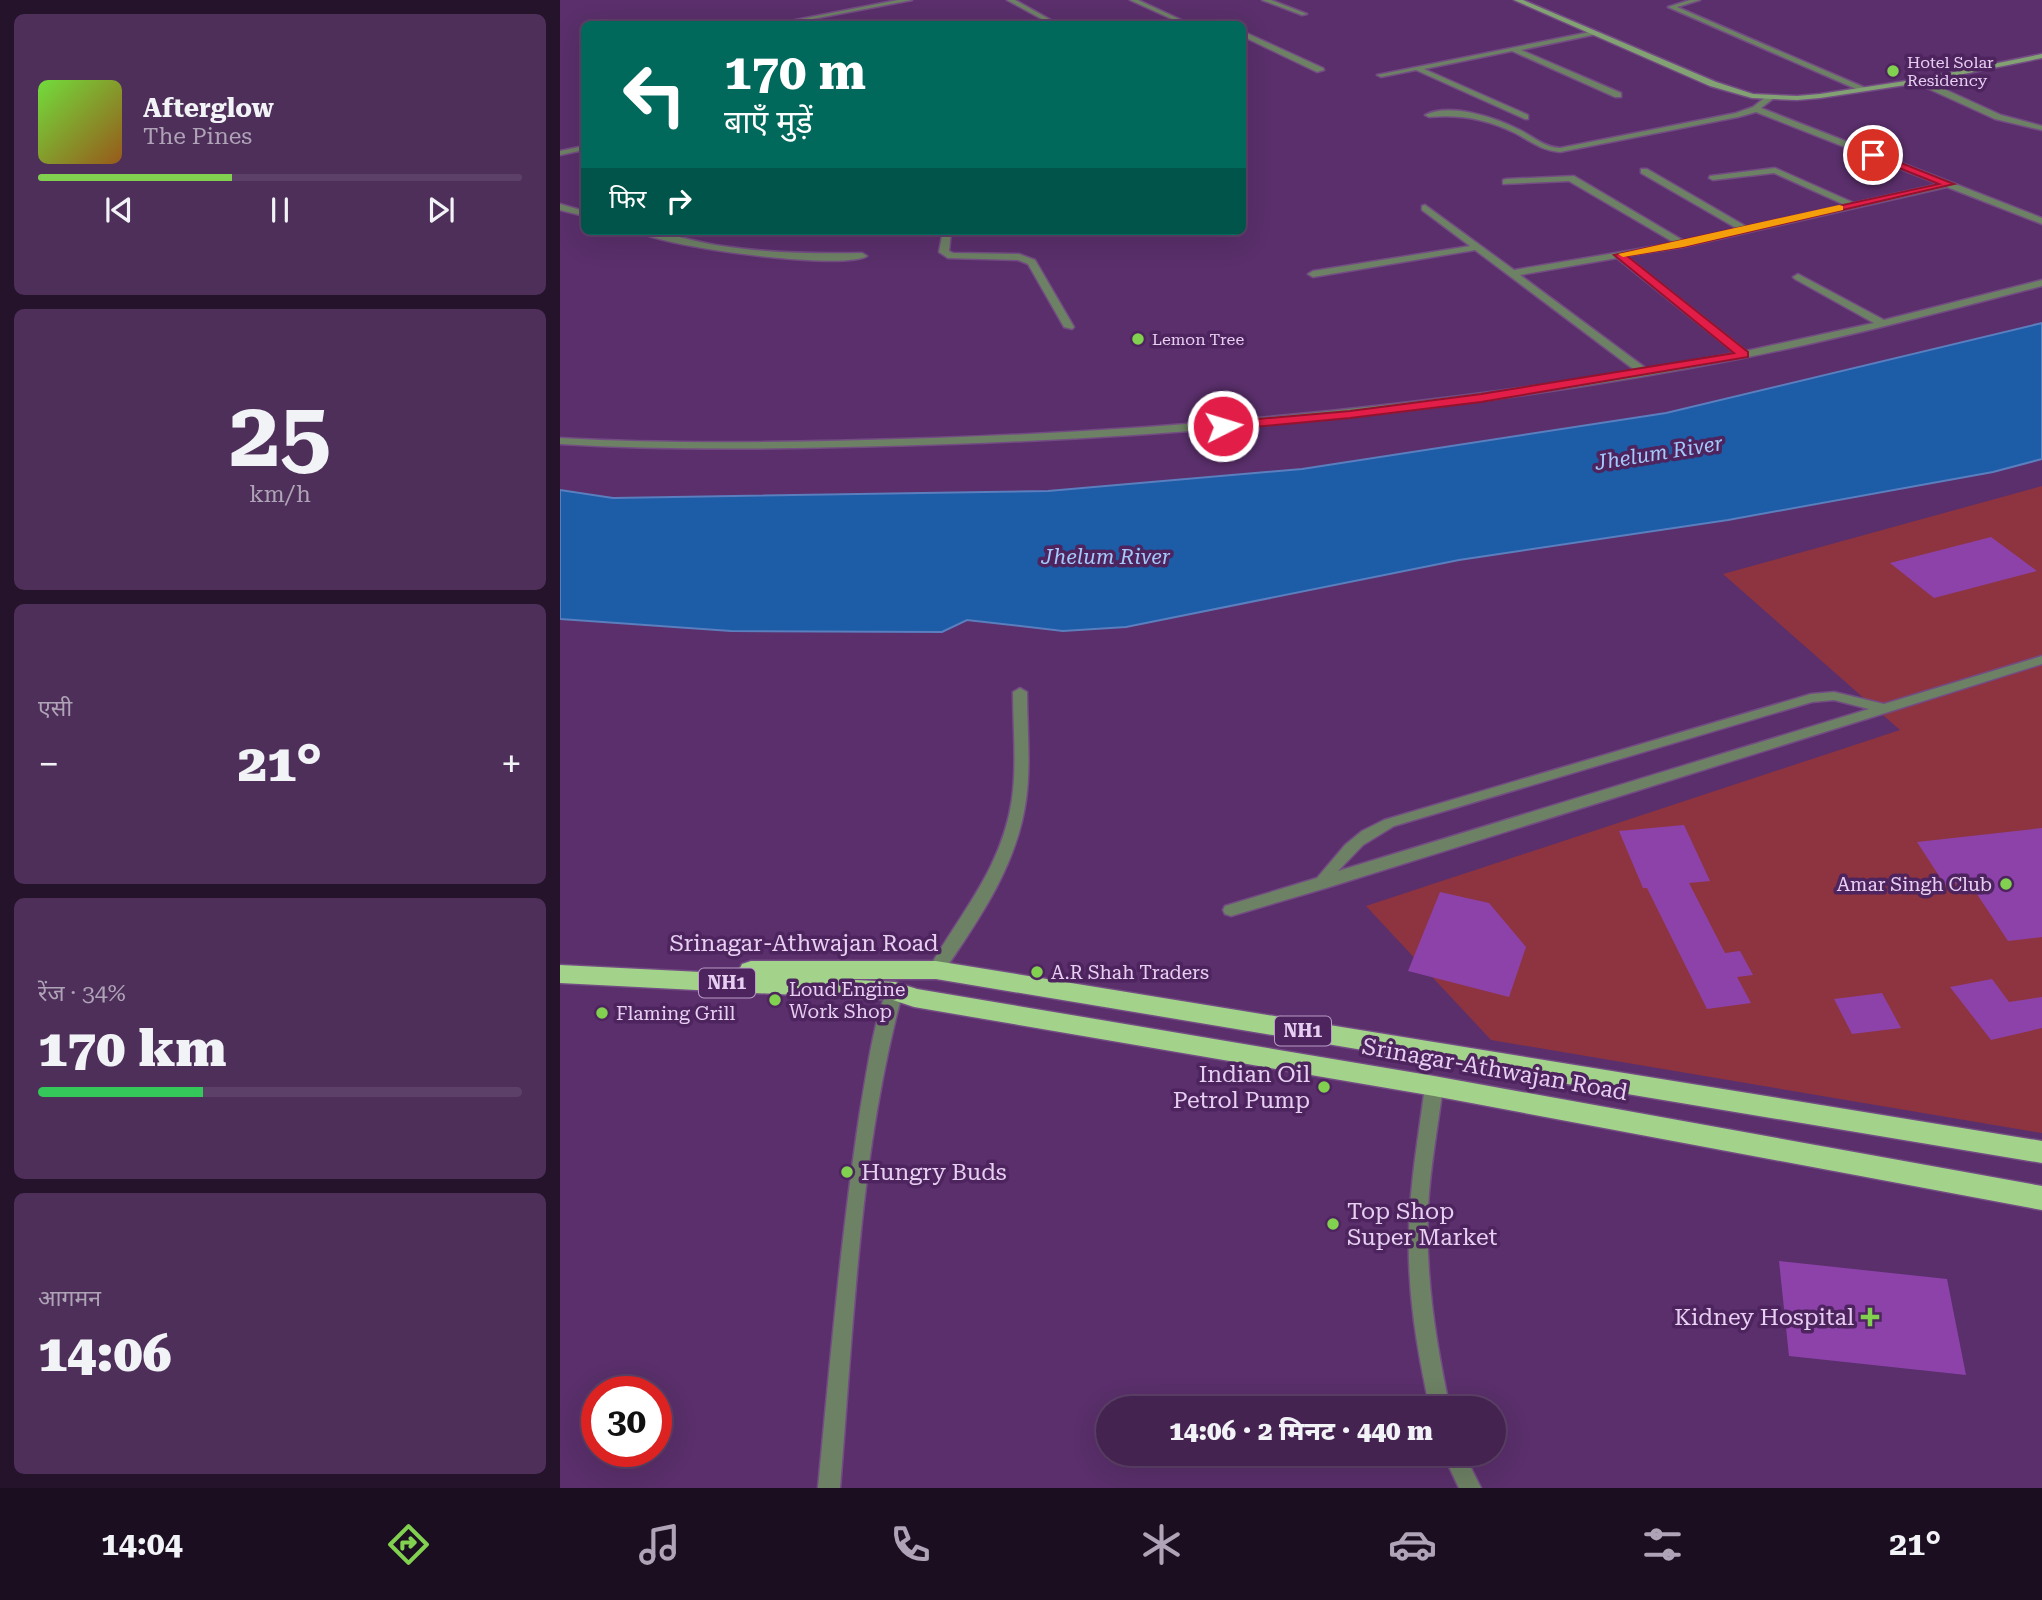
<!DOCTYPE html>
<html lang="hi">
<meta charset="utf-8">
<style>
body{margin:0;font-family:"Roboto Serif","Noto Sans Devanagari",serif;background:#4e2f5a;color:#f1f3f6;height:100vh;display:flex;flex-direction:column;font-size:26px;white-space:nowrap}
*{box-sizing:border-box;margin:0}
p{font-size:23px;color:#afa4b7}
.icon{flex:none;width:38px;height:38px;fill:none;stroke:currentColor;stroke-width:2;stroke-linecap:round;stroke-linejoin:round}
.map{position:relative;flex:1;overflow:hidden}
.sheet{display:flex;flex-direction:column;gap:14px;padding:14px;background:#25132c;width:560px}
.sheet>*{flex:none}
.banner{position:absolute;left:21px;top:21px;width:665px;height:214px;border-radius:10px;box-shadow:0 7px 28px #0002,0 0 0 2px #5c4067;background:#00695c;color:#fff;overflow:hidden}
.speed{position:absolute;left:21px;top:1376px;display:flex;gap:14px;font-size:35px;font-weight:700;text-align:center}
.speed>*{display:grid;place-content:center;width:91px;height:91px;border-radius:50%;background:#442350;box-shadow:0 7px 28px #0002,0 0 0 2px #5c4067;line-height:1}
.speed .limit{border:10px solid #d22;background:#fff;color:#111}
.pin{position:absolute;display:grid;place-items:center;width:60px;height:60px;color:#fff;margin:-30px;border:4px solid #fff;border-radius:50%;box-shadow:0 2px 7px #0007}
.me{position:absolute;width:77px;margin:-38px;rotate:85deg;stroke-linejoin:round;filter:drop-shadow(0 0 5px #0008)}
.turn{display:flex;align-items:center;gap:24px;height:147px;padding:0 28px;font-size:32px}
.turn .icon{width:91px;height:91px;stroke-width:2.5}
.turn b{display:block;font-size:49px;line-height:60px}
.then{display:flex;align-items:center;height:66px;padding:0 28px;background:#0003;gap:14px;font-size:26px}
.big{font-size:52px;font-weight:800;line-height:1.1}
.sheet .tile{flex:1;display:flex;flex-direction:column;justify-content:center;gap:10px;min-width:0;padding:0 24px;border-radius:10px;background:#4e2f5a}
.sheet .dial{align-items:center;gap:0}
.dial b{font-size:91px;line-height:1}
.song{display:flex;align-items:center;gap:21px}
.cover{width:84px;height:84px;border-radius:10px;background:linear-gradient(135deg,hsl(100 70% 55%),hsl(30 70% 35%))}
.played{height:7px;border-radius:4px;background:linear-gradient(90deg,#81d050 40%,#5c4067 40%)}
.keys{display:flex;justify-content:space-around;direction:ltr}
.heat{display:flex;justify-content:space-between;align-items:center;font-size:38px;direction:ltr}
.charge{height:10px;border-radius:5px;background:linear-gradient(90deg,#34c759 34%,#5c4067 0)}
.trip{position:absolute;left:536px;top:1396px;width:410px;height:70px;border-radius:35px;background:#442350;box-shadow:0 7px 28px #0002,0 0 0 2px #5c4067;font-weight:800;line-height:70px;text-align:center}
.tabs{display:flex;height:112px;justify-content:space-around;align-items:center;background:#1b0e20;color:#afa4b7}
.tabs .icon{width:49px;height:49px}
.tabs .current{color:#81d050}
.tabs b{font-size:32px;color:#f1f3f6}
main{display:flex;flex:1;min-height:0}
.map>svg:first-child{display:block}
</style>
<main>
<section class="sheet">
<div class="tile">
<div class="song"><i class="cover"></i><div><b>Afterglow</b><p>The Pines</p></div></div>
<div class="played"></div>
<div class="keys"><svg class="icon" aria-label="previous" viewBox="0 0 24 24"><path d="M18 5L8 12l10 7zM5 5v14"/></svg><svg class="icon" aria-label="pause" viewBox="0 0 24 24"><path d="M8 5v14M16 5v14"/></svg><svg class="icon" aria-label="next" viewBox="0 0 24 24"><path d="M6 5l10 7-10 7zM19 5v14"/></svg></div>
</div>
<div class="tile dial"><b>25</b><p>km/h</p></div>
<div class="tile"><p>एसी</p>
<div class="heat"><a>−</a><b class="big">21°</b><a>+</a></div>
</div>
<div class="tile"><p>रेंज · 34%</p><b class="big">170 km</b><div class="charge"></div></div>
<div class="tile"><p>आगमन</p><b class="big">14:06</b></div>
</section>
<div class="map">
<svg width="1482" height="1488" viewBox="0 0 1482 1488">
<rect width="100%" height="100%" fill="#5a2f6b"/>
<path fill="#8e3440" d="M1482 486V1133L931 1040 806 906 1340 730 1163 574Z"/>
<path fill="#1d5ca7" stroke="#5a7ebe" stroke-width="2" d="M1482 323V459L1433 472 1168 520 899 560 566 627 503 631 407 620 382 632 171 631 0 619V490L53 498 488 491 742 469 1106 413Z"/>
<path fill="#8d42aa" d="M1431 537 1477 571 1374 598 1330 563Z
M1124 825 1150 881 1129 883 1165 953 1180 951 1193 975 1177 977 1191 1003 1147 1009 1087 888H1083L1059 831Z
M1482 828V937L1448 941 1409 882 1385 885 1357 842Z
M880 892 929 903 966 947 949 997 848 971Z
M1432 979 1449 1002 1482 997V1028L1431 1040 1390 987Z
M1322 993 1341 1028 1292 1034 1274 999Z
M1219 1261 1387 1279 1406 1375 1229 1356Z"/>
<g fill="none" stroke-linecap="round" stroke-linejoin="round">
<defs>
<path id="street" d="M338 0H352L226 24H215Z
M447 0H455L498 24H491Z
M570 0H578L630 24H623Z
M702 0H711L747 14 742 15Z
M1130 0H1140L1117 7 1308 89 1301 91 1108 7Z
M682 31 763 68 764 70 757 72 682 36Z
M1035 31 1037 34 961 50 1061 93V97H1055L952 51 864 69 968 115V119H965L856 70 821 77 817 75Z
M1356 79H1362L1441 115 1482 126V130L1435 119 1356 83Z
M1207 96 1214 98 1201 108 1482 218V224L1387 187 1123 247 1066 256 1186 351 1314 323 1235 279 1233 277 1238 274 1324 320 1482 280V286C1382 312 1283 338 1183 358 922 409 657 435 391 444 260 448 130 452 0 444V438C125 445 249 442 374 438 610 430 843 408 1076 371L915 250 753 277 748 274 753 271 910 246 862 210V206L865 205 954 270 1115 243 1009 181 943 184V180L946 179 1014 176 1124 241 1178 229 1081 173V169H1087L1187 227 1285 205 1214 173 1153 180 1149 178 1150 176 1215 168 1294 203 1379 184 1196 112 1178 117 1000 152C982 151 970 141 955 133 927 119 900 114 869 117L865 115C890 102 937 118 960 130 974 137 984 147 1000 148L1176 113 1193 107ZM1057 258 1175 353 1087 369 960 275Z
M24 146V150L0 155V151Z
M0 204 24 211V216L0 210Z
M77 231C105 231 133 242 162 246 208 253 255 254 302 253L307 256C283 271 102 247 77 231Z
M383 231H391L389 251 393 253 459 254 475 260 514 327 512 329 504 327 468 264 458 260 388 258 379 252Z
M1482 656V664L766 888 671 916 665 914 663 910 665 906 757 878 785 845 802 831 824 820 1251 694 1274 692 1324 704ZM1274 700 1309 709 778 871 803 845 834 826 1252 702Z
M460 688 467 692C467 728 471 765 466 800 457 866 418 921 382 974H370L368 970C401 912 442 868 452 799 457 764 453 727 453 692Z
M335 985 341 987 343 991C299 1152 294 1323 280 1488H258C270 1362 281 1236 300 1111 306 1078 314 1015 329 987Z
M874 1079 880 1081 883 1086C878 1127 870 1167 868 1208 865 1276 876 1343 890 1409H870C857 1350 847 1291 849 1231 850 1182 859 1134 865 1086L868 1081Z
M883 1454H904L921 1488H899Z"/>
<path id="secondary" d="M954 0H963L1156 82 1193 94 1237 96 1260 94 1359 79 1482 54V58L1359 83 1260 98 1237 100 1192 98 1150 86Z"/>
<path id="highway" d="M191 961H376L1482 1141V1163L376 979H277L335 982 357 989 874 1076 1482 1186V1210L874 1096 354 1007 333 1000 0 983V965L181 974 179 970 182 964Z"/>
</defs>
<use href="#street" stroke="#734c83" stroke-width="3"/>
<use href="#secondary" stroke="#734c83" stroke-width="3"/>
<use href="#highway" stroke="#734c83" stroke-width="3"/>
<use href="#street" fill="#6d8164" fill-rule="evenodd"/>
<use href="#secondary" fill="#83a274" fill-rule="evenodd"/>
<use href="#highway" fill="#a3d28b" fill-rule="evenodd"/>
</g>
<path fill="#e11d48" stroke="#92132f" stroke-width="2" d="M1309 153H1316L1394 184 1123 247 1067 256 1188 352V357L921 402 790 418 663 430 657 426 663 422 790 411 921 394 1174 353 1054 255 1379 184 1309 156Z"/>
<path fill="#f59e0b" d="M1279 205 1283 206V210L1123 247 1063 257 1058 254Z"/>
<g fill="#81d050" stroke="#4e245f" stroke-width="2.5">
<circle cx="1333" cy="71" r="7"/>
<circle cx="578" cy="339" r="7"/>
<circle cx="1446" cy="884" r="7"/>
<circle cx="477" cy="972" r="7"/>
<circle cx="215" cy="1000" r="7"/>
<circle cx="42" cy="1013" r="7"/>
<circle cx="764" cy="1087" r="7"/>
<circle cx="287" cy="1172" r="7"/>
<circle cx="773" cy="1224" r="7"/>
<path d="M1306.5 1306.5h7v7h7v7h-7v7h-7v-7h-7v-7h7z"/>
</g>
<g text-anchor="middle" stroke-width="7" stroke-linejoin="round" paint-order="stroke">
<g font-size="16" fill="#e7cff2" stroke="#4e245f" text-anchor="start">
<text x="1347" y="68">Hotel Solar<tspan x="1347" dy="18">Residency</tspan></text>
<text x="592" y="345">Lemon Tree</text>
</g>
<g fill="#4e245f" stroke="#b99cc6" stroke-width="2">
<rect x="139" y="968.5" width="56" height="29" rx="5"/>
<rect x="715" y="1016.5" width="56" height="29" rx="5"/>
</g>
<g font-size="18" font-weight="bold" fill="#e7cff2">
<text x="167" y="989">NH1</text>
<text x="743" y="1037">NH1</text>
</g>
<g font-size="19" fill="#e7cff2" stroke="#4e245f" text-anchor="start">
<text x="1432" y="891" text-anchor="end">Amar Singh Club</text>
<text x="491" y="979">A.R Shah Traders</text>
<text x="229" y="996">Loud Engine<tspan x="229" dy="22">Work Shop</tspan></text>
<text x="56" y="1020">Flaming Grill</text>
</g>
<g font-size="21" font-style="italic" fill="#a4c9fa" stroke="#4e245f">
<text transform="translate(1099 453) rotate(-9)" y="7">Jhelum River</text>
<text x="546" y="564">Jhelum River</text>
</g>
<g font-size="23" fill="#e7cff2" stroke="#4e245f">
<text x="244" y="951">Srinagar-Athwajan Road</text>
<text transform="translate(935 1069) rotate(10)" y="8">Srinagar-Athwajan Road</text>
</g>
<g font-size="23" fill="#e7cff2" stroke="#4e245f" text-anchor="end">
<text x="750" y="1082">Indian Oil<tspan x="750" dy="26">Petrol Pump</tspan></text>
<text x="301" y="1180" text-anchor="start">Hungry Buds</text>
<text x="787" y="1219" text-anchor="start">Top Shop<tspan x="787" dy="26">Super Market</tspan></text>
<text x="1294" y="1325">Kidney Hospital</text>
</g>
</g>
</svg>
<div class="speed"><div class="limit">30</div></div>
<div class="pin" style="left:1313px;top:155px;background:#d93025"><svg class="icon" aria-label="arrive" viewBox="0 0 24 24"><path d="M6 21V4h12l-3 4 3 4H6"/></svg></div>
<svg class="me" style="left:663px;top:426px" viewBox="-20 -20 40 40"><circle r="17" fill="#e11d48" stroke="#fff" stroke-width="3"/><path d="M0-11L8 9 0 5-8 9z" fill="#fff"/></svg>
<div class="trip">14:06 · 2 मिनट · 440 m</div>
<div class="banner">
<div class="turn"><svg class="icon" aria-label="left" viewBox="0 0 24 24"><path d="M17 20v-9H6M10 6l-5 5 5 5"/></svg><div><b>170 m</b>बाएँ मुड़ें</div></div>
<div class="then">फिर<svg class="icon" aria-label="right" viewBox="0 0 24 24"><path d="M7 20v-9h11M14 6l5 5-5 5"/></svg></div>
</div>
</div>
</main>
<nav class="tabs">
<b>14:04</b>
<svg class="icon current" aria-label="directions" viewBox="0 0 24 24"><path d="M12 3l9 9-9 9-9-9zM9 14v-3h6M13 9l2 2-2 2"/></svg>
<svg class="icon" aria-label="music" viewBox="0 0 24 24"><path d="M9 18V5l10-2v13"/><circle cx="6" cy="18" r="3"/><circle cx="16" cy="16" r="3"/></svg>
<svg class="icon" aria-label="phone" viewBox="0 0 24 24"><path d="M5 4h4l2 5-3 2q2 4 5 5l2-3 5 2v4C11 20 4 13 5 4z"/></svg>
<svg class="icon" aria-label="climate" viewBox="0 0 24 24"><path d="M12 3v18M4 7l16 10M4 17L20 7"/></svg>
<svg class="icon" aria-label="car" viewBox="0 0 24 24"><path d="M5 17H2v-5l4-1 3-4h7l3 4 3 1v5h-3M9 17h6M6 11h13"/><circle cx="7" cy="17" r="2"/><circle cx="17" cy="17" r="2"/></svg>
<svg class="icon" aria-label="filters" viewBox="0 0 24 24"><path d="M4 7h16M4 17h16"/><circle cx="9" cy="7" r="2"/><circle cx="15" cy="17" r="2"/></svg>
<b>21°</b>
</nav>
